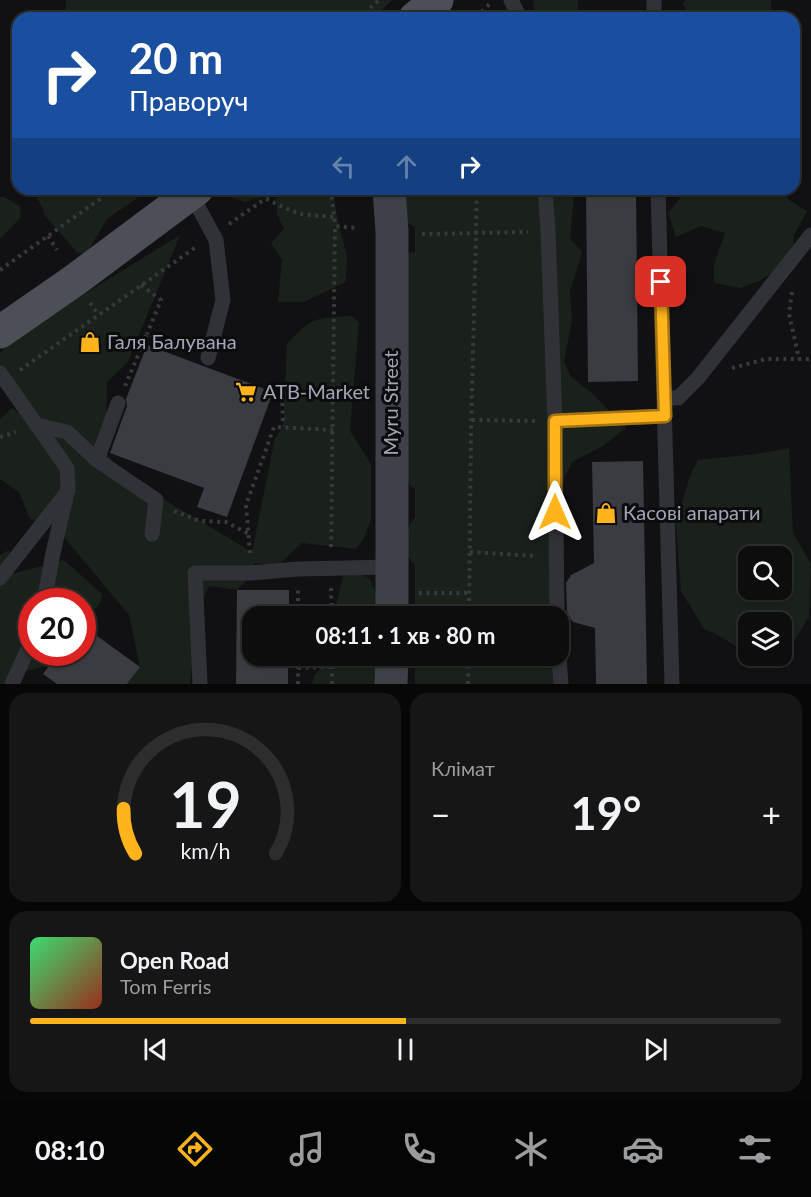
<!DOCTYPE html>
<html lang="uk">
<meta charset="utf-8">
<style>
body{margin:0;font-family:Lato,sans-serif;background:#161617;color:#f1f3f6;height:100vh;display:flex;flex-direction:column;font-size:22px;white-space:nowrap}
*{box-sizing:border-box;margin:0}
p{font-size:20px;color:#9a9c9e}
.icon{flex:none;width:33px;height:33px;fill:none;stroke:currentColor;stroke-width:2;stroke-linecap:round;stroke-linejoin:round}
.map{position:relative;height:684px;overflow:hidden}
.panel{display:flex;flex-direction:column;gap:9px;padding:9px;background:#070708;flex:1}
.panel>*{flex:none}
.hud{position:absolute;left:12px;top:12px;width:788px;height:183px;border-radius:18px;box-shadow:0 2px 4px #0004,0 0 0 2px #2d2d2e;background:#1a4fa0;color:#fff;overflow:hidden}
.fabs{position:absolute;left:738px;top:546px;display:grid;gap:12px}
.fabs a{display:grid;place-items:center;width:54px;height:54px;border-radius:12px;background:#0d0d0e;box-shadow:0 2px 4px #0004,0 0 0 2px #2d2d2e;font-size:30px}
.speed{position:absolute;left:18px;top:588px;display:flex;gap:12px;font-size:30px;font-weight:700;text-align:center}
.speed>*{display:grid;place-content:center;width:78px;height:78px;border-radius:50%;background:#0d0d0e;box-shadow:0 2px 4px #0004,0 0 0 2px #2d2d2e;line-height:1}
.speed .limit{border:9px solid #d22;background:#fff;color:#111}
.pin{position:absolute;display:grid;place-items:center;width:51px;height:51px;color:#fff;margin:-26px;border-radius:12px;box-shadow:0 3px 9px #0006}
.me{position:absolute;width:66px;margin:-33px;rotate:0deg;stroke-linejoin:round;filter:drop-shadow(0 0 4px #0008)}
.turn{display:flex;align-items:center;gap:21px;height:126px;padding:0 18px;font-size:27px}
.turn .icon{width:78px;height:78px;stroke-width:2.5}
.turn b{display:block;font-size:42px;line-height:51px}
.lanes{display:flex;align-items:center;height:57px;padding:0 18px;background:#0003;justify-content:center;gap:30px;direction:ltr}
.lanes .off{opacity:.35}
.big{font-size:45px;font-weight:700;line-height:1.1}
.panel .widget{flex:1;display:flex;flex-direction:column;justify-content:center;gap:9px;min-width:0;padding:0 21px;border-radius:18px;background:#161617}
.panel .dial{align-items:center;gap:0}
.dial svg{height:156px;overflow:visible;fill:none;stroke:#2d2d2e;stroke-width:7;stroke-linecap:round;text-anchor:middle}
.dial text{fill:#f1f3f6;stroke:none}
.song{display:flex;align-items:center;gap:18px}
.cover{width:72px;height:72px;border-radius:9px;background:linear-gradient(135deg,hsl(140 70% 55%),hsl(10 70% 35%))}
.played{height:6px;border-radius:3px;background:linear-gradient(90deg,#ffb41c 50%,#2d2d2e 50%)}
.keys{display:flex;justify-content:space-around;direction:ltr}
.heat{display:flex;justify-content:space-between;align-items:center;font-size:33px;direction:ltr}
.panel .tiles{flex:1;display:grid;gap:9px;grid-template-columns:1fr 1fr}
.widget:last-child{grid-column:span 2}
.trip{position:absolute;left:242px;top:606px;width:327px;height:60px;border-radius:18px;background:#0d0d0e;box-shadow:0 2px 4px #0004,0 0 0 2px #2d2d2e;font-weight:700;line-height:60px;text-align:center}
.dock{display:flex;height:96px;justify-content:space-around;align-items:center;background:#050506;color:#9a9c9e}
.dock .icon{width:42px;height:42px}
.dock .selected{color:#ffb41c}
.dock b{font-size:27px;color:#f1f3f6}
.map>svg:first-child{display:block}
</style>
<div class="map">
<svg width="811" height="684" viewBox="0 0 811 684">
<rect width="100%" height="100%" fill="#111113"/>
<path fill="#19211a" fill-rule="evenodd" d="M66 0H392L374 18H66Z
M533 0H578V18H535Z
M685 0H771L772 18H690L683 4Z
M32 189H150L107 219 87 253H77L71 245 45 216 42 207Z
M224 189H331L333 193 338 222 347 256 346 282 304 302H278L282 260 271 243 284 229 277 214 276 195 259 198 245 202 221 194Z
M407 189H575L570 238 582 252 570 292 572 321 564 361 571 377 593 394 626 428 603 446 572 462 565 476 559 502 554 616H412L415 614V565L401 548 411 522 415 517V487L412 488 394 460 407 253 415 252V227L408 223 404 200Z
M687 189H778L792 202 807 211 794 235 793 249 776 271 759 281 740 288 714 283V264L725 233 701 226 676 237 668 213Z
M0 197H4L20 206 21 217 0 239Z
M180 235 128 362 107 382 106 452 120 473 252 552 275 438 283 426 287 344C312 317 315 318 351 316L359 322 350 431 371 464V520L363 540 356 549 302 543 277 566 254 563 252 575 237 590 209 586 199 606 190 684H127L140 667 129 615 57 529 74 464 0 375V353L13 338Z
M12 408 36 425 61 464 65 485 48 523 30 519 19 492 0 479V419Z
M789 448 793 533 811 564 809 617 777 669 753 656H782V622H748V653L714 633 704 629 681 591 676 523 690 476 698 460 756 454ZM748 556H782V590H748Z
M9 550 12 574 64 560 102 594C102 607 92 611 83 618L82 602H32V652L59 653 49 665 21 673 9 684H0V555Z
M352 570 369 578 378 597V616H321L335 609 343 577Z
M331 656H378V684H312L315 675Z
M412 656H556L560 684H415V661Z"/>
<path fill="#3a3c41" d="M586 189H636L638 381 588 382Z
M147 345 273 392 227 517 197 507 204 488 110 453 127 406 126 399Z
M643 461 647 684H596L595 628 573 622 569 616 567 611 566 583 571 575 594 563 592 462Z
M237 590H289V616H252V656H288V684H236Z
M82 625 140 667 127 684H57L43 674 59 652H82Z"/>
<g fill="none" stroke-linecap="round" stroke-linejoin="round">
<path stroke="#37393f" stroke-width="4" stroke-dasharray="3 4.5" stroke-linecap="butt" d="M359 18 379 0
M479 18V14L491 3
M331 189 335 226
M266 199 299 214 333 217
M229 224 279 189
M422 234 528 232
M48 236 57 250
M0 270 114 189
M141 285 161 300 147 334
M792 292 789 314 799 359
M90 303 98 314
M732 368 766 359H811
M20 370 196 247
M125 386 147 334 191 351
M282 388 283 426
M472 420 536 421
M0 437 16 432
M174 511 200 521 226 522 249 534
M331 547 335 226 358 228
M470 552 536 556
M250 553 246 505 274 427 333 430
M331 588 332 616
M419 593H469
M298 616V587
M469 616 471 432 477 189
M298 668 332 667
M298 684V656
M332 684V656
M468 684 469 656"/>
<path stroke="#313238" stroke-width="15" d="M511 0 520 18
M654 0V18
M545 189 548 232 555 421 557 616
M658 189 672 684
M191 194 216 240 223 300 208 358
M0 373 67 468 68 491 0 578
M664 398H678L698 378 811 235
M555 421 665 416
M36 425 67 432 97 460 156 500 152 534
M97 460 118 403
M44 602 53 553 66 497
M558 644 561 684
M12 684 32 640
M200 684 195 573H251L298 569 391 567"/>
<path stroke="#3f4148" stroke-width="33" d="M389 189 392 231V616
M391 684 392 656"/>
<path stroke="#4d4f57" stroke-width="33" d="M415 18 437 0
M0 332 75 280 197 189"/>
</g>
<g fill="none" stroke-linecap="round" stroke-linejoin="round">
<defs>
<path id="route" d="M555 512V421L665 416 661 282"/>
</defs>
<use href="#route" stroke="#a67512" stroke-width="15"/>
<use href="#route" stroke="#ffb41c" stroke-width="10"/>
</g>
<defs>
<symbol id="shop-bare" viewBox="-9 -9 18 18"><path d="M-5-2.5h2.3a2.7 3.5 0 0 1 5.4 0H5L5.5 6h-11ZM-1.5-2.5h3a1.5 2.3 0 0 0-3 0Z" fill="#ffb41c" stroke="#0c0c0e" stroke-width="2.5" paint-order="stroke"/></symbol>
<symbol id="supermarket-bare" viewBox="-9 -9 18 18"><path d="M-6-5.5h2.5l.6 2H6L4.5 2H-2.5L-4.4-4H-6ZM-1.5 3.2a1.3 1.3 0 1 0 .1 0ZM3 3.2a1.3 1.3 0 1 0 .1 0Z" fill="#ffb41c" stroke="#0c0c0e" stroke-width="2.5" paint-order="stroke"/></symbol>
</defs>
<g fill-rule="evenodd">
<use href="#shop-bare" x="75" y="327" width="30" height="30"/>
<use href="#supermarket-bare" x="231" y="377" width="30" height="30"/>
<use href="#shop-bare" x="591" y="498" width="30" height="30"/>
</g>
<g text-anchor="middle" stroke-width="6" stroke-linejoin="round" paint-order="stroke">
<g font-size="20" fill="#a1a7b5" stroke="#0c0c0e" text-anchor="start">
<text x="107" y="349">Галя Балувана</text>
<text x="263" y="399">ATB-Market</text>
<text x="623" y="520">Касові апарати</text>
</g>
<g font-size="20" fill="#a1a7b5" stroke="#0c0c0e">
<text transform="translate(391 403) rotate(-90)" y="7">Myru Street</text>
</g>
</g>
</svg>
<div class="fabs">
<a><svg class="icon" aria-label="search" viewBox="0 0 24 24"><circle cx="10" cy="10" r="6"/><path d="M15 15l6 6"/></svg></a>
<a><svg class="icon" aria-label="layers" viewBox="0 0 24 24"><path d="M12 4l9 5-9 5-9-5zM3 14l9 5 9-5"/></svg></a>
</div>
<div class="speed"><div class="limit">20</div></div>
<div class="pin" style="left:661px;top:282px;background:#d93025"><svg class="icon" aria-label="arrive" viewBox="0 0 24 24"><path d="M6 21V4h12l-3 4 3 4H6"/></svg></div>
<svg class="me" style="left:555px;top:512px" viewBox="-20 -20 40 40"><path d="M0-17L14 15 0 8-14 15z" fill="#ffb41c" stroke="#fff" stroke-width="4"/></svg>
<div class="trip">08:11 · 1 хв · 80 m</div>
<div class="hud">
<div class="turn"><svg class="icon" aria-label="right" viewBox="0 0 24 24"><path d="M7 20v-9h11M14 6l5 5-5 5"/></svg><div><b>20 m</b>Праворуч</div></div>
<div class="lanes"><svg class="icon off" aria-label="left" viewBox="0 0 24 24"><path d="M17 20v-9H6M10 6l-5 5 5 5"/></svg><svg class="icon off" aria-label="ahead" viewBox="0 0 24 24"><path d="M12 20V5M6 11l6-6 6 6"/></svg><svg class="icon" aria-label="right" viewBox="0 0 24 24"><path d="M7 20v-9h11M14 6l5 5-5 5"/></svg></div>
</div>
</div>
<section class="panel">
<div class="tiles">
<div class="widget dial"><svg viewBox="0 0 100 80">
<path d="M14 69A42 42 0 1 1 86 69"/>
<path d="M14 69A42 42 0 0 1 8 46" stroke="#ffb41c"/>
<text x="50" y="56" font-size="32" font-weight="700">19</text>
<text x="50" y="72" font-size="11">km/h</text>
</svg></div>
<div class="widget"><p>Клімат</p>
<div class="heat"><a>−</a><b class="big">19°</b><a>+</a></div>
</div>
<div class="widget">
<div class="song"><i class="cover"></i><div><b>Open Road</b><p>Tom Ferris</p></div></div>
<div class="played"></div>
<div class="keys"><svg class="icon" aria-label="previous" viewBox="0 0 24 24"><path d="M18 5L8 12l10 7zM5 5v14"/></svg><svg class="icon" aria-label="pause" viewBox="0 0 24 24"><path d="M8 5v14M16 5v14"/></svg><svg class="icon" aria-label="next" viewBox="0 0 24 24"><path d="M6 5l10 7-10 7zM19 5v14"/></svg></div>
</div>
</div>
</section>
<nav class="dock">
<b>08:10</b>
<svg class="icon selected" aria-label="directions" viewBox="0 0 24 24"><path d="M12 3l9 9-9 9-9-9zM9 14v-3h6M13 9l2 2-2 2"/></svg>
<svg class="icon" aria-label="music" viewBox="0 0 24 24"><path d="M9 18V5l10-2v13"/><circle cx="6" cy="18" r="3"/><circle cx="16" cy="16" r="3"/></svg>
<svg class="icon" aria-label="phone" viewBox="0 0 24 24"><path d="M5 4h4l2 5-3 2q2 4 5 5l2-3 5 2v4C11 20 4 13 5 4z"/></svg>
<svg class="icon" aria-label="climate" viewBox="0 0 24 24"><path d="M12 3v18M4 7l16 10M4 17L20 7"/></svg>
<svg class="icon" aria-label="car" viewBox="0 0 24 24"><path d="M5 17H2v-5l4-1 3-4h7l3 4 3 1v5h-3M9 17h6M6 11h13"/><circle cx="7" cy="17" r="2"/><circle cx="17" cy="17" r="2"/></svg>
<svg class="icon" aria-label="filters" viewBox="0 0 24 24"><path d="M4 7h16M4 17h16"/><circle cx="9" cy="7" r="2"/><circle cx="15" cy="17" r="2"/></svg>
</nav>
